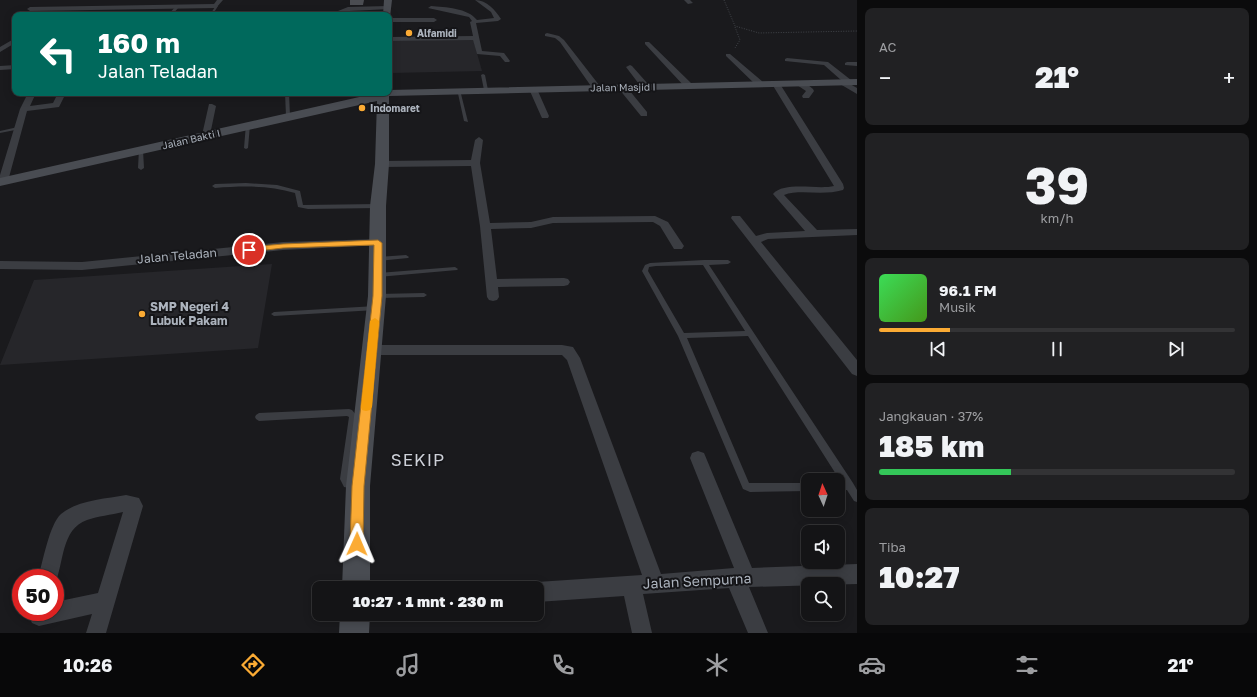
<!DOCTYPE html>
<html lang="id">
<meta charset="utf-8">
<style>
body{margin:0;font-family:"Golos Text",sans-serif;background:#212123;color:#f1f3f6;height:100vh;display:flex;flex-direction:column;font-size:15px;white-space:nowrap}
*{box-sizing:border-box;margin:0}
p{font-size:13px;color:#9d9ea1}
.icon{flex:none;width:22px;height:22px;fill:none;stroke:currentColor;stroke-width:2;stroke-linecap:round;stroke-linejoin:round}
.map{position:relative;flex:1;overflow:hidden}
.details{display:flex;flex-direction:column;gap:8px;padding:8px;background:#0b0b0c;width:400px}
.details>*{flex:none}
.hud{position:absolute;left:12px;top:12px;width:380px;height:84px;border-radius:8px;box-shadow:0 2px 10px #0003,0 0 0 1px #333335;background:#00695c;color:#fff;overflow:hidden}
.needle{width:26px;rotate:357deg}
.fabs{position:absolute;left:801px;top:473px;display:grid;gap:8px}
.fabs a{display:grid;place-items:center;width:44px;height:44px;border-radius:8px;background:#141416;box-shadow:0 2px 10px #0003,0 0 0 1px #333335;font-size:20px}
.speed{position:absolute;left:12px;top:569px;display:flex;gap:8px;font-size:20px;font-weight:700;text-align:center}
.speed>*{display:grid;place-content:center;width:52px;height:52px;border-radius:50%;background:#141416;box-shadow:0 2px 10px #0003,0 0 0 1px #333335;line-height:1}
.speed .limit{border:6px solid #d22;background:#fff;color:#111}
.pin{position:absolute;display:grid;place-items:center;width:34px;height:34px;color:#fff;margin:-17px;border:2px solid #fff;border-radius:50%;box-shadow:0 1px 4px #0007}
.me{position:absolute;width:44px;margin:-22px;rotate:1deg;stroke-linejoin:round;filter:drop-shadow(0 0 3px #0008)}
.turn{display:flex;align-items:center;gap:14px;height:84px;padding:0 20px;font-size:18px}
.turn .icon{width:52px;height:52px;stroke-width:2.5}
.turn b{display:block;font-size:28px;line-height:34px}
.big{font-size:30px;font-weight:800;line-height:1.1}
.details .widget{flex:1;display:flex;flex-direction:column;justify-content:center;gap:6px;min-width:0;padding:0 14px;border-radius:8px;background:#212123}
.details .dial{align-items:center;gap:0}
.dial b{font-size:52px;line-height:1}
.song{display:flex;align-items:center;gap:12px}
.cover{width:48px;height:48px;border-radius:6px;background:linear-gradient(135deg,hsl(130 70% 55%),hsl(100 70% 35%))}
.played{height:4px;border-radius:2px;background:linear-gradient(90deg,#fbab34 20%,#333335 20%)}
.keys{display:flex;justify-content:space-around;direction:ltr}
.heat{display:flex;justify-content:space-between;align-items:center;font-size:22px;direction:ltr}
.charge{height:6px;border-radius:3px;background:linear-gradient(90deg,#34c759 37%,#333335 0)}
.trip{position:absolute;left:312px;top:581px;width:232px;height:40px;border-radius:8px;background:#141416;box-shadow:0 2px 10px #0003,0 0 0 1px #333335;font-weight:800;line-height:40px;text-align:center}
.menu{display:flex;height:64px;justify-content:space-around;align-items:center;background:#080809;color:#9d9ea1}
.menu .icon{width:28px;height:28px}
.menu .current{color:#fbab34}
.menu b{font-size:18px;color:#f1f3f6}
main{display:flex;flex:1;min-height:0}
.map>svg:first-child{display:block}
</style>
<main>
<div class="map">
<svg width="857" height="633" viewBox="0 0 857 633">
<rect width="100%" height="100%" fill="#1a1a1d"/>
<path fill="#26262a" d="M473 39 482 71 391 73 392 41Z
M272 264 258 348 0 365 34 280Z"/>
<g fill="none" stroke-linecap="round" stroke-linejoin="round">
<path stroke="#414449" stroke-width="1" stroke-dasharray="1 1.5" stroke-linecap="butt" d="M724 0 735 26 759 33 857 31
M735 27 740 40 735 48"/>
<path fill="#3b3d42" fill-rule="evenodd" d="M216 5 218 6 213 14 210 15Z
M176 6 179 7 172 15H168Z
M483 74 485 75 488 90 486 91 484 90 481 75Z
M457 89 460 90 468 122 464 121Z
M285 93H289L290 116 288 117 286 116Z
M246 124 250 125 248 148 246 149 244 148Z
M18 127H20V129L0 133V131Z
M139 149 143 150 144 168 141 170 138 168Z
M246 183 277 185 300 191 303 205 378 204 381 206 378 208 308 209 298 207 295 193C269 185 242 186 215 188L212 186 215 184Z
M406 255 409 257 408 258 378 261 375 259 378 257Z
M704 260H728L731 262 728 264 709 265 853 483 857 490V502L854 501 847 490H838V482H841L748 336 687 338 749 483H808V491L750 492 743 489 678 336 642 271 645 265 650 263ZM703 265 745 331 684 333 648 271 649 267 656 266Z
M455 267 458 269 457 270 378 277 375 275 378 273Z
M424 293 427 295 424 297 378 298 375 296 378 294Z
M376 306 379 308 376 310 274 316 271 314 274 312Z
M349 409 352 410 357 416 350 479V480L357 482 359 485 357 488 354 489 344 487 340 479 349 417 347 416 259 421 256 419 255 417 256 415 259 413Z"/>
<path fill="#3b3d42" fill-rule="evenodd" d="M217 0H223L216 8 30 11 27 9 30 7 214 4Z
M475 0C487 0 495 10 501 19L498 21 476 23 482 51 504 53 510 61 509 62H505L500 56 477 54 473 40 389 41V37L473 36 470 22 472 21 469 17 428 8 431 6C445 7 468 8 477 20L494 18 491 12Z
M684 0H690L693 3 688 4Z
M388 6 391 8 390 9 349 11 339 15H318L338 11 348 7Z
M389 18H434L437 20 434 22H389Z
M547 33 559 36 564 40 599 85V89H593L560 42 555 38 545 36V34Z
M15 39V43L0 52V47L12 40Z
M645 42H649L691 83V87H685L645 44Z
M726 54H730L763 82V86H757L726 56Z
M787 58 828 62 851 80 852 82 850 84 857 88V94L840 84 839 82 841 80 824 65 785 61V59Z
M847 62H857V66L845 65V63Z
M15 65V69L0 70V66Z
M630 65 632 66 648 84V88H642L626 67Z
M797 81H803L813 89 814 91 809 98H803L802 96 806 91 797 85Z
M773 82H779L780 84 843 184 844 188 843 190C823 196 799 189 784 195L817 230 857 229V235L768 239 761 242 857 360V376L852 374 731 218 732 216H740L756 236 767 233 805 231 773 194C784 181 818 190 834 186L772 84Z
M619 85H625L647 112V116H641L619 89Z
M530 87H536L537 89 549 116 548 118H542L541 116 529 89Z
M28 93H36L30 106 53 103 58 93H66L59 107 27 111 8 181 6 183H0V175L20 109Z
M209 104H212L216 106 210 135 206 138 202 135Z
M479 137 483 140 480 163 490 223 531 222 553 217 655 216 668 222 684 246 682 249H674L660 226 653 222 553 223 531 228 491 229 497 279 564 278 568 279 570 282 568 285 564 286 498 287 499 297 497 300 493 301 489 300 487 297 480 226 471 166 382 167 377 164 382 161 471 160 475 140Z
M378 239 382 241 384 243 382 245 283 250 82 270 0 269V261L82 262 283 242Z
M372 345H562L573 347 580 358 661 574 734 568 690 458 692 453 698 451 704 453 752 568 857 564V584L749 587 768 633H748L729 588 643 594 652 633H632L624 596 537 602V588H529L530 585 537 582 642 575 567 360 562 355H372L367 354 365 350 367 346Z
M126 495 139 498 143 506 106 633H86L92 614 39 626 32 623 29 616 30 612H55V602L98 593 123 512C111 515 98 516 87 520 61 529 64 563 55 584V578H38C43 562 49 525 61 514 78 500 105 499 126 495Z"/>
<path fill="#494c52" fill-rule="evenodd" d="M384 0H392L390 17 389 15H383Z
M857 79V85L389 96V164L386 206V296L370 486V588H342L346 486 368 296 370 206 375 164 377 101 0 186V178L377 93H389V90Z
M340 614H370L369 633H339Z"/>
</g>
<path fill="#4b4d52" d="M350 0H364L363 5H350Z"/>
<path fill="#fbab34" stroke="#a36f22" d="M378 240 382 243V296L364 486 363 544 361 549 357 551 352 549 350 544 352 486 373 296 374 245 283 248 249 252 245 250 249 247 283 244Z"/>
<path fill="#f59e0b" d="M375 318 379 321 372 407 370 410 366 411 362 410 361 407 370 321Z"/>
<g fill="#fbab34" stroke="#151518" stroke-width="1.5">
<circle cx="409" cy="33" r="4"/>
<circle cx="362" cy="108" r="4"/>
<circle cx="142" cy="314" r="4"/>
</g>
<g text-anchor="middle" stroke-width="4" stroke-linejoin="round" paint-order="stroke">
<g font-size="10" font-weight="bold" fill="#acb3bd" stroke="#151518" text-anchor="start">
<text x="417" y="37">Alfamidi</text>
<text x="370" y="112">Indomaret</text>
</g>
<g font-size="10" fill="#acb3bd" stroke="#151518">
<text transform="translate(623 87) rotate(-1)" y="4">Jalan Masjid I</text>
<text transform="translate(191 139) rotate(-13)" y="4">Jalan Bakti I</text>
</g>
<g font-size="12" fill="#acb3bd" stroke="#151518">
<text transform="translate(177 256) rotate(-5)" y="4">Jalan Teladan</text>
</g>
<g font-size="12" font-weight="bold" fill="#acb3bd" stroke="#151518" text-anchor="start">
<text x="150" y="311">SMP Negeri 4<tspan x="150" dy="14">Lubuk Pakam</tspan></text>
</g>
<g font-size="14" fill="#acb3bd" stroke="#151518">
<text transform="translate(697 581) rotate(-3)" y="5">Jalan Sempurna</text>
</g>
<g font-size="17" letter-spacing="1" fill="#ced1d9" stroke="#151518">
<text x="418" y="466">SEKIP</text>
</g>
</g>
</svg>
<div class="fabs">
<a><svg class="needle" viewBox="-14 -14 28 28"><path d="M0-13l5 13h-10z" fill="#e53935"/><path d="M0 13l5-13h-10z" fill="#9d9ea1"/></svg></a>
<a><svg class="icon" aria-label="sound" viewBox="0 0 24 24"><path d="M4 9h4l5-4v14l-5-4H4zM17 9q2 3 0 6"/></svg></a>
<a><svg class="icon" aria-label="search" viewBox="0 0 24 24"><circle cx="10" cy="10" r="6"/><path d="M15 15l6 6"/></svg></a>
</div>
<div class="speed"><div class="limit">50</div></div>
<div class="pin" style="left:249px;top:250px;background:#d93025"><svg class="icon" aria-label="arrive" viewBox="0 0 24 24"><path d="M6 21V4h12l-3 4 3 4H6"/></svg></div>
<svg class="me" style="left:357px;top:544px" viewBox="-20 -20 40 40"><path d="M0-17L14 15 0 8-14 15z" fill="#fbab34" stroke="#fff" stroke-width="4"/></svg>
<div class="trip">10:27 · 1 mnt · 230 m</div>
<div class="hud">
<div class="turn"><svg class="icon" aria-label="left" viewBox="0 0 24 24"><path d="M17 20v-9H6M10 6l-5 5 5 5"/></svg><div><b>160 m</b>Jalan Teladan</div></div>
</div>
</div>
<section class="details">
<div class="widget"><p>AC</p>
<div class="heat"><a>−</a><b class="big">21°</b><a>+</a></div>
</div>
<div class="widget dial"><b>39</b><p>km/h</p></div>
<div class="widget">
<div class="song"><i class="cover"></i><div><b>96.1 FM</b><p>Musik</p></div></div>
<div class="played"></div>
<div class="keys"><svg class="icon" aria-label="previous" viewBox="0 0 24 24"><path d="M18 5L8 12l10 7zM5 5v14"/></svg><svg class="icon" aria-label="pause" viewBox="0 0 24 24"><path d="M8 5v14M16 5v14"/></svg><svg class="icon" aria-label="next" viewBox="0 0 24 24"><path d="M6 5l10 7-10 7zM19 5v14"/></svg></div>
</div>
<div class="widget"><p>Jangkauan · 37%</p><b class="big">185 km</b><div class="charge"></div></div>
<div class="widget"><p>Tiba</p><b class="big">10:27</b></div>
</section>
</main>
<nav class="menu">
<b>10:26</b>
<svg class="icon current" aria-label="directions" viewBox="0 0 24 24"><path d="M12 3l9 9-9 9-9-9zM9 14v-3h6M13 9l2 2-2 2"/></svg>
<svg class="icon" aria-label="music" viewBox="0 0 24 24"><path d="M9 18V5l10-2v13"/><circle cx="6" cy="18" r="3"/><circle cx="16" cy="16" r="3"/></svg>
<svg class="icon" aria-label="phone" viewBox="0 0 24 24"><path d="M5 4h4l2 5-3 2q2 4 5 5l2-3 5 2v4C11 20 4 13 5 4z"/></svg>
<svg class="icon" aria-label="climate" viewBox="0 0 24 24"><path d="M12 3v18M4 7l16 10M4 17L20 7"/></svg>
<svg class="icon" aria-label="car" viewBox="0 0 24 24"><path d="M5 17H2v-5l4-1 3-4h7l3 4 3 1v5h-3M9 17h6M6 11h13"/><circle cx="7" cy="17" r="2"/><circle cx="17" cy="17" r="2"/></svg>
<svg class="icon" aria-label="filters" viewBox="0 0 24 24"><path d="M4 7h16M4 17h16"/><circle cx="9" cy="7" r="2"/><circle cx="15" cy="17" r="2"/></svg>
<b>21°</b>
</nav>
